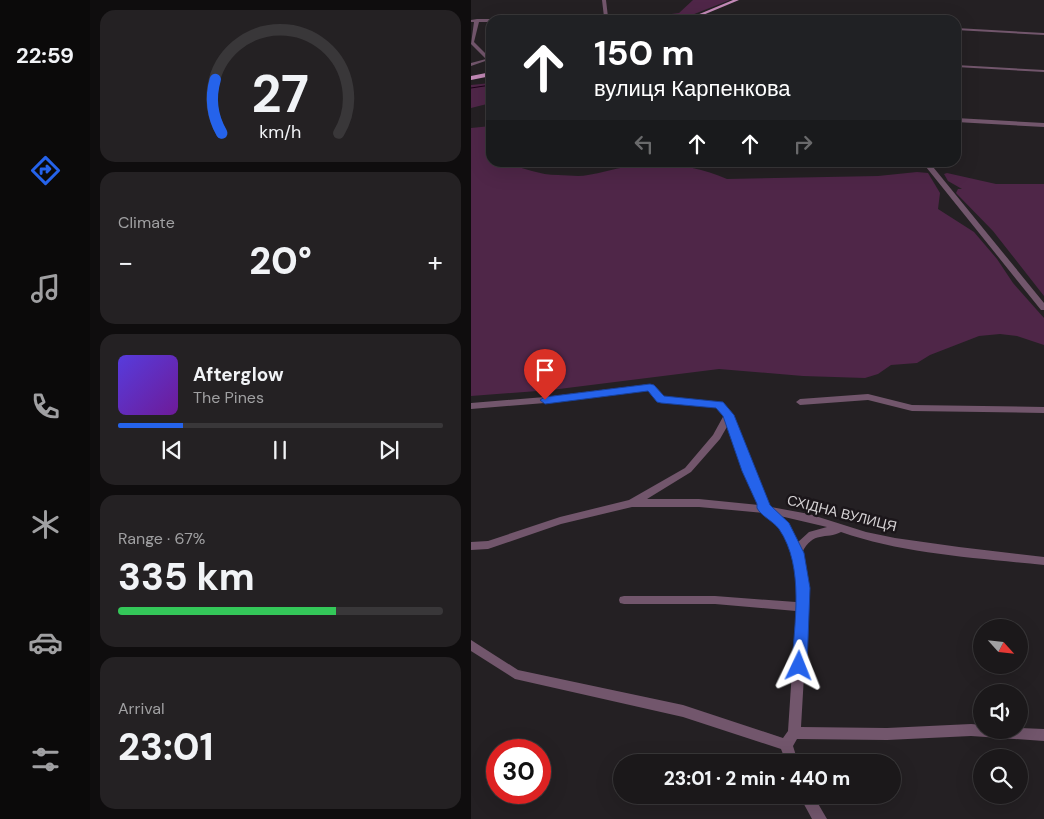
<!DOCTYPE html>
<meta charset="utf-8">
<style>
body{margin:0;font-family:"DM Sans",sans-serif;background:#242123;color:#f1f3f6;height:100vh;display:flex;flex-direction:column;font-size:19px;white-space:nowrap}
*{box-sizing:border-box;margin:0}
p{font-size:16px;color:#a0a0a2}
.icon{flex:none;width:28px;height:28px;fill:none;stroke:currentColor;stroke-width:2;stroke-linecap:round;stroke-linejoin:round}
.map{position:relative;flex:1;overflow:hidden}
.side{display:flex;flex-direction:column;gap:10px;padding:10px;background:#0f0d0e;width:381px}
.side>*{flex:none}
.guide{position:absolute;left:15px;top:15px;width:475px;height:152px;border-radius:15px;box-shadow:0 5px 20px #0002,0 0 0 1px #393739;background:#202124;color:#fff;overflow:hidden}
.needle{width:32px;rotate:117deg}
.controls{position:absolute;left:502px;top:619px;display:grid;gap:10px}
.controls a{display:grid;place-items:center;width:55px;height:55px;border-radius:50%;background:#1b181a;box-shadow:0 5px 20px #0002,0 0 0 1px #393739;font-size:25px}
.speed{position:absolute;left:15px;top:739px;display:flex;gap:10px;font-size:25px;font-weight:700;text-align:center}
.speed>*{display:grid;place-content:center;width:65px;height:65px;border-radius:50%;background:#1b181a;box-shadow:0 5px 20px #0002,0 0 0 1px #393739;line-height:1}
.speed .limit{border:8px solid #d22;background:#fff;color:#111}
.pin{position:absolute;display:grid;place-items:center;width:42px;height:42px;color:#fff;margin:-51px -21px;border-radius:50% 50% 50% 0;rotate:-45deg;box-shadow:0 0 5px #0007}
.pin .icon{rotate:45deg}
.me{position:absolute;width:55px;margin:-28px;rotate:2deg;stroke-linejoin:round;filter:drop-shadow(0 0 4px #0008)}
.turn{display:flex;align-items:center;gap:18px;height:105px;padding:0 25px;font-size:22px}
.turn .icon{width:65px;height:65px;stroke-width:2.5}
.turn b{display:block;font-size:35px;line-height:42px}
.lanes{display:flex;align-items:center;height:48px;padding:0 25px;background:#0003;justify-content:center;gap:25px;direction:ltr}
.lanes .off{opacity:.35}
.big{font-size:38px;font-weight:800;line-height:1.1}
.side .card{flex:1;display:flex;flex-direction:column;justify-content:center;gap:8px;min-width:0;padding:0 18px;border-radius:15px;background:#242123}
.side .dial{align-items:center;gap:0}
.dial svg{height:130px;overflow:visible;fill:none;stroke:#393739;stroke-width:7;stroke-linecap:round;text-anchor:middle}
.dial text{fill:#f1f3f6;stroke:none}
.song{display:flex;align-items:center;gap:15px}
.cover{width:60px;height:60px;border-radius:8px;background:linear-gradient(135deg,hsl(250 70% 55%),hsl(280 70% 35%))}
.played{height:5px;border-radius:2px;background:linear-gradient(90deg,#2563eb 20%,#393739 20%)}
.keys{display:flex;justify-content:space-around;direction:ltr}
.heat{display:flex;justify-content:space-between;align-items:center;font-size:28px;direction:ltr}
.charge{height:8px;border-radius:4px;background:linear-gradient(90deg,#34c759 67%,#393739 0)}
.trip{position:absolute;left:142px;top:754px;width:288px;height:50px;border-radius:25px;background:#1b181a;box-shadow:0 5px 20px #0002,0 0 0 1px #393739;font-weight:800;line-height:50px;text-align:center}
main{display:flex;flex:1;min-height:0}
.tab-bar{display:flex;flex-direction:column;width:90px;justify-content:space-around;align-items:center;background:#0b0a0a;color:#a0a0a2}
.tab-bar .icon{width:35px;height:35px}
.tab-bar .current{color:#2563eb}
.tab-bar b{font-size:22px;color:#f1f3f6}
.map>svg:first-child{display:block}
</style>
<main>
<nav class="tab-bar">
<b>22:59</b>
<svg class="icon current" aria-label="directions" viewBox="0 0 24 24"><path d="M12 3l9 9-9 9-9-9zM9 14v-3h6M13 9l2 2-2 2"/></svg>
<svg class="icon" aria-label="music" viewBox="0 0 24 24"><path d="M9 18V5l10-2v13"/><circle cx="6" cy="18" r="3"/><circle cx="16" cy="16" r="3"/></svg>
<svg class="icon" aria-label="phone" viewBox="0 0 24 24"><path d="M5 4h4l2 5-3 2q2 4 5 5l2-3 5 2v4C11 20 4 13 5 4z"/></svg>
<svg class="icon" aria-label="climate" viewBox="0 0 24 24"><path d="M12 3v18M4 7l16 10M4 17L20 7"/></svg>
<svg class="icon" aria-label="car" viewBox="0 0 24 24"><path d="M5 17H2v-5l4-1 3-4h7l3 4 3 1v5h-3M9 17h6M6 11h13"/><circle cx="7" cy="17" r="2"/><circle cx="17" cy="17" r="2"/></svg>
<svg class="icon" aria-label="filters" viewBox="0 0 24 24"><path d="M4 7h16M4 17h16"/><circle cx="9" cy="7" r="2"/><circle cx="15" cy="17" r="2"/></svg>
</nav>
<section class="side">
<div class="card dial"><svg viewBox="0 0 100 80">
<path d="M14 69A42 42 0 1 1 86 69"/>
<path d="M14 69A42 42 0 0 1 10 36" stroke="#2563eb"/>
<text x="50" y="56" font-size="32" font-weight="700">27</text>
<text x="50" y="72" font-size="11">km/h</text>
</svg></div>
<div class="card"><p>Climate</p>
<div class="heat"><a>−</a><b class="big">20°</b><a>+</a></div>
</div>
<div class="card">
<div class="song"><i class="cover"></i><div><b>Afterglow</b><p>The Pines</p></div></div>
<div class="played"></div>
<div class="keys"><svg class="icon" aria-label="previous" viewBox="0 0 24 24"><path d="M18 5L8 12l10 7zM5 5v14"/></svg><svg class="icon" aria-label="pause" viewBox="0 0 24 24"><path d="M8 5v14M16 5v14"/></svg><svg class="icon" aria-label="next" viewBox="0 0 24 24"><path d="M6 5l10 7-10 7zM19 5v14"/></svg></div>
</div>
<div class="card"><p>Range · 67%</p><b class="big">335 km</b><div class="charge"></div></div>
<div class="card"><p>Arrival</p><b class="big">23:01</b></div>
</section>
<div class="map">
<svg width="573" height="819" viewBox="0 0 573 819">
<rect width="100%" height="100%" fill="#242023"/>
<path fill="#4f2648" d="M222 0H259L208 20H155L208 13Z
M20 83V103L0 108V85Z
M20 126V162C42 162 62 175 87 175 97 175 108 177 117 175 130 173 142 169 155 167 191 161 223 165 256 179L407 176 446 172 457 173 469 193 467 209 503 232 526 259 542 283 573 318V345L546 336 529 334 508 336 459 355 446 363 420 365 407 374 394 378 332 376 248 369 80 390 0 396V128Z
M476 173 525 184H573V296L522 231 485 193 487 189H491L477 181 473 174Z"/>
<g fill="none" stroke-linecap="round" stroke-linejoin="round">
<path stroke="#1c0118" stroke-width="1" d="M0 88 20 85"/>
<path fill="#72566c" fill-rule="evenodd" d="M131 0H135L137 17 141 20H136L133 17Z
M253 14 329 19 331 20 253 16 240 20H233Z
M6 19H62L64 20H20V22H8L3 42 20 59 0 66V63L15 59 0 44 3 22H0V20Z
M485 28 573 33V35L485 30Z
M485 65 573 70V72L485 67Z
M485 118 573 123V127L485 122Z
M451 162H458L573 303V310H570Z
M179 384 182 385 193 397 248 402 251 403 262 415 282 471 298 504 297 506 300 507 338 514 395 532 424 538 488 547 573 557V565C506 558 433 554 370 532 355 540 342 530 331 553L336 588 337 607 330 727 416 728 500 724 511 725V730H549V728L573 729V741L500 736 416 740 326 739 322 746 327 762H315L310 749 212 717 44 679 0 651V640L47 670 212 705 312 738 317 731 325 611 244 604H153L149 603 148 600 149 597 153 596H244L325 602 326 588 321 553 309 528 294 513 228 507H161L90 524 17 549 0 550V542L17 541 89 517 158 500 214 468 242 435 253 415 245 408 187 401 177 390 74 403 0 409V403L74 397ZM257 425 272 471 288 505 228 499H176L220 472 249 439ZM309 516 356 527 338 532 326 543 317 523Z
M397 394 441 405 573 407V413L441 411 397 400 329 405 325 402 329 399Z
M328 795H342L356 819H341Z"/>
<path fill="#c389b7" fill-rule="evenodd" d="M262 0H268L220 20H214Z
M20 72V76L0 80V76Z"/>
</g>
<path fill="#2563eb" stroke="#184099" d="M179 384 183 385 193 396 252 402 263 415 299 505 318 523 333 553 339 588 336 666 334 671 328 673 323 671 321 666C323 624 334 567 308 529 302 521 290 516 286 508V504L271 471 252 416 245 408 190 403 186 402 177 391 74 404 69 400 74 397Z"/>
<g text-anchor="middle" stroke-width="5" stroke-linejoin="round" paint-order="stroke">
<g font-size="14" fill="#d4d1d3" stroke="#1b161a">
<text transform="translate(371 513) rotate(14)" y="5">СХІДНА ВУЛИЦЯ</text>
</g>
</g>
</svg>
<div class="controls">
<a><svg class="needle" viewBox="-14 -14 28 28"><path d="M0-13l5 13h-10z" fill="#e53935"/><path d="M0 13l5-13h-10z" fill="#a0a0a2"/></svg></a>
<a><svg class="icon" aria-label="sound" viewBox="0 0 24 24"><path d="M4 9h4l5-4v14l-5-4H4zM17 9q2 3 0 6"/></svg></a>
<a><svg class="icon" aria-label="search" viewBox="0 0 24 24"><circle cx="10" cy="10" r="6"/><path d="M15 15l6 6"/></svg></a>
</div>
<div class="speed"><div class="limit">30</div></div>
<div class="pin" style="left:74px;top:400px;background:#d93025"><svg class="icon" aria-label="arrive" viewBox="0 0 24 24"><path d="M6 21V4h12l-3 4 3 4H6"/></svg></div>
<svg class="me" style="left:328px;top:666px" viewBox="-20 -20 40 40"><path d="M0-17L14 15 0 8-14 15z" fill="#2563eb" stroke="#fff" stroke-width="4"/></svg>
<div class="trip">23:01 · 2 min · 440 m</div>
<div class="guide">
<div class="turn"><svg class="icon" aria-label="ahead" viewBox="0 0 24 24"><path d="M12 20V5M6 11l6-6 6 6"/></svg><div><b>150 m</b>вулиця Карпенкова</div></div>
<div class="lanes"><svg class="icon off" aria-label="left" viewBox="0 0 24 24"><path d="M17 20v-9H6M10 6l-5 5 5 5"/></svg><svg class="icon" aria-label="ahead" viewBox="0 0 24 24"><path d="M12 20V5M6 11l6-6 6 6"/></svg><svg class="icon" aria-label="ahead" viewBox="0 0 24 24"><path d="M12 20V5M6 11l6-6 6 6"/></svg><svg class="icon off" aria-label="right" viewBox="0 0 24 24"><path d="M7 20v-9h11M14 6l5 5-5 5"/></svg></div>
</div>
</div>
</main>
